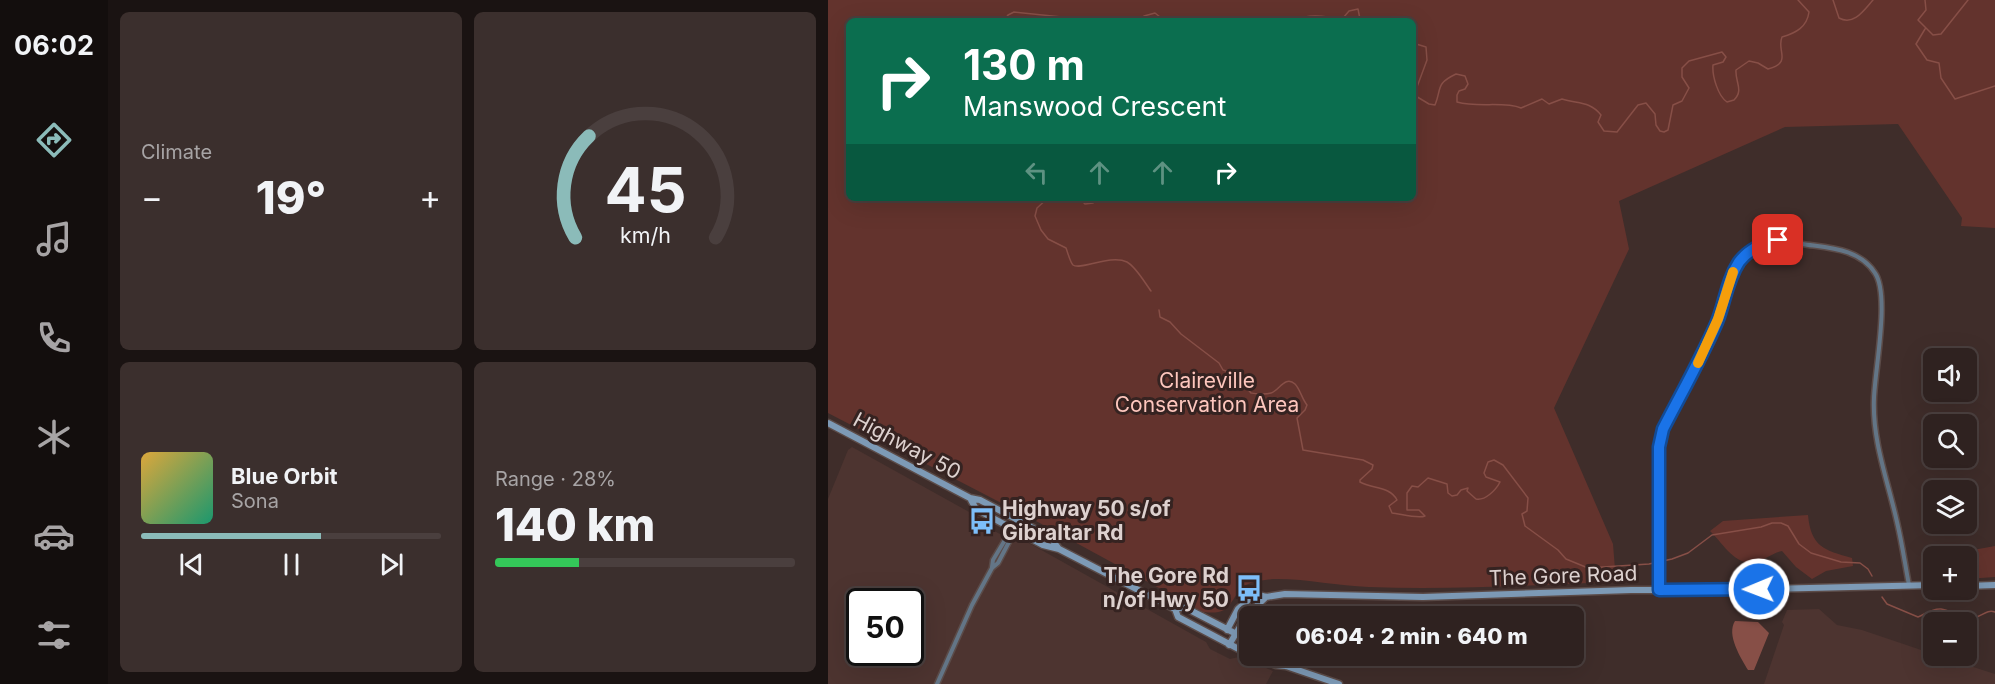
<!DOCTYPE html>
<meta charset="utf-8">
<style>
body{margin:0;font-family:Inter,sans-serif;background:#3b2f2d;color:#f1f3f6;height:100vh;display:flex;flex-direction:column;font-size:22px;white-space:nowrap}
*{box-sizing:border-box;margin:0}
p{font-size:20px;color:#a7a4a5}
.icon{flex:none;width:33px;height:33px;fill:none;stroke:currentColor;stroke-width:2;stroke-linecap:round;stroke-linejoin:round}
.map{position:relative;flex:1;overflow:hidden}
.side{display:flex;flex-direction:column;gap:12px;padding:12px;background:#1a1312;width:720px}
.side>*{flex:none}
.guide{position:absolute;left:18px;top:18px;width:570px;height:183px;border-radius:9px;box-shadow:0 6px 24px #0002,0 0 0 2px #4a3f3e;background:#0b6e4f;color:#fff;overflow:hidden}
.fabs{position:absolute;left:1095px;top:348px;display:grid;gap:12px}
.fabs a{display:grid;place-items:center;width:54px;height:54px;border-radius:9px;background:#2f2220;box-shadow:0 6px 24px #0002,0 0 0 2px #4a3f3e;font-size:30px}
.speed{position:absolute;left:18px;top:588px;display:flex;gap:12px;font-size:30px;font-weight:700;text-align:center}
.speed>*{display:grid;place-content:center;width:78px;height:78px;border-radius:50%;background:#2f2220;box-shadow:0 6px 24px #0002,0 0 0 2px #4a3f3e;line-height:1}
.speed .limit{border:3px solid #111;border-radius:9px;background:#fff;color:#111}
.pin{position:absolute;display:grid;place-items:center;width:51px;height:51px;color:#fff;margin:-26px;border-radius:12px;box-shadow:0 3px 9px #0006}
.me{position:absolute;width:66px;margin:-33px;rotate:269deg;stroke-linejoin:round;filter:drop-shadow(0 0 4px #0008)}
.turn{display:flex;align-items:center;gap:21px;height:126px;padding:0 18px;font-size:27px}
.turn .icon{width:78px;height:78px;stroke-width:2.5}
.turn b{display:block;font-size:42px;line-height:51px}
.lanes{display:flex;align-items:center;height:57px;padding:0 18px;background:#0003;justify-content:center;gap:30px;direction:ltr}
.lanes .off{opacity:.35}
.big{font-size:45px;font-weight:800;line-height:1.1}
.side .tile{flex:1;display:flex;flex-direction:column;justify-content:center;gap:9px;min-width:0;padding:0 21px;border-radius:9px;background:#3b2f2d}
.side .dial{align-items:center;gap:0}
.dial svg{height:156px;overflow:visible;fill:none;stroke:#4a3f3e;stroke-width:7;stroke-linecap:round;text-anchor:middle}
.dial text{fill:#f1f3f6;stroke:none}
.song{display:flex;align-items:center;gap:18px}
.cover{width:72px;height:72px;border-radius:9px;background:linear-gradient(135deg,hsl(40 70% 55%),hsl(160 70% 35%))}
.played{height:6px;border-radius:3px;background:linear-gradient(90deg,#8bbbb9 60%,#4a3f3e 60%)}
.keys{display:flex;justify-content:space-around;direction:ltr}
.heat{display:flex;justify-content:space-between;align-items:center;font-size:33px;direction:ltr}
.charge{height:9px;border-radius:4px;background:linear-gradient(90deg,#34c759 28%,#4a3f3e 0)}
.side .tiles{flex:1;display:grid;gap:12px;grid-template-columns:repeat(2,1fr)}
.trip{position:absolute;left:411px;top:606px;width:345px;height:60px;border-radius:9px;background:#2f2220;box-shadow:0 6px 24px #0002,0 0 0 2px #4a3f3e;font-weight:800;line-height:60px;text-align:center}
main{display:flex;flex:1;min-height:0}
.dock{display:flex;flex-direction:column;width:108px;justify-content:space-around;align-items:center;background:#130e0d;color:#a7a4a5}
.dock .icon{width:42px;height:42px}
.dock .on{color:#8bbbb9}
.dock b{font-size:27px;color:#f1f3f6}
.map>svg:first-child{display:block}
</style>
<main>
<nav class="dock">
<b>06:02</b>
<svg class="icon on" aria-label="directions" viewBox="0 0 24 24"><path d="M12 3l9 9-9 9-9-9zM9 14v-3h6M13 9l2 2-2 2"/></svg>
<svg class="icon" aria-label="music" viewBox="0 0 24 24"><path d="M9 18V5l10-2v13"/><circle cx="6" cy="18" r="3"/><circle cx="16" cy="16" r="3"/></svg>
<svg class="icon" aria-label="phone" viewBox="0 0 24 24"><path d="M5 4h4l2 5-3 2q2 4 5 5l2-3 5 2v4C11 20 4 13 5 4z"/></svg>
<svg class="icon" aria-label="climate" viewBox="0 0 24 24"><path d="M12 3v18M4 7l16 10M4 17L20 7"/></svg>
<svg class="icon" aria-label="car" viewBox="0 0 24 24"><path d="M5 17H2v-5l4-1 3-4h7l3 4 3 1v5h-3M9 17h6M6 11h13"/><circle cx="7" cy="17" r="2"/><circle cx="17" cy="17" r="2"/></svg>
<svg class="icon" aria-label="filters" viewBox="0 0 24 24"><path d="M4 7h16M4 17h16"/><circle cx="9" cy="7" r="2"/><circle cx="15" cy="17" r="2"/></svg>
</nav>
<section class="side">
<div class="tiles">
<div class="tile"><p>Climate</p>
<div class="heat"><a>−</a><b class="big">19°</b><a>+</a></div>
</div>
<div class="tile dial"><svg viewBox="0 0 100 80">
<path d="M14 69A42 42 0 1 1 86 69"/>
<path d="M14 69A42 42 0 0 1 21 17" stroke="#8bbbb9"/>
<text x="50" y="56" font-size="32" font-weight="700">45</text>
<text x="50" y="72" font-size="11">km/h</text>
</svg></div>
<div class="tile">
<div class="song"><i class="cover"></i><div><b>Blue Orbit</b><p>Sona</p></div></div>
<div class="played"></div>
<div class="keys"><svg class="icon" aria-label="previous" viewBox="0 0 24 24"><path d="M18 5L8 12l10 7zM5 5v14"/></svg><svg class="icon" aria-label="pause" viewBox="0 0 24 24"><path d="M8 5v14M16 5v14"/></svg><svg class="icon" aria-label="next" viewBox="0 0 24 24"><path d="M6 5l10 7-10 7zM19 5v14"/></svg></div>
</div>
<div class="tile"><p>Range · 28%</p><b class="big">140 km</b><div class="charge"></div></div>
</div>
</section>
<div class="map">
<svg width="1167" height="684" viewBox="0 0 1167 684">
<rect width="100%" height="100%" fill="#3f2d2a"/>
<path fill="#4d3430" fill-rule="evenodd" d="M24 447 152 518 150 521 170 533 189 542H199L276 585 378 642 382 649 402 659 411 657 445 671 438 684H0V499L20 450ZM32 602H82V652H32Z
M991 609 1009 625 1034 630 1105 654 1106 656H1111L1167 674V684H936L956 625 954 622 959 610Z"/>
<path fill="#63332d" fill-rule="evenodd" d="M0 0H1167V228L1133 226 1134 218 1070 124 957 127 791 201 801 249 726 408 785 544 788 582C706 585 623 590 541 587 510 586 480 579 449 579 441 579 425 581 418 585 399 600 406 616 375 612L208 521 0 413ZM21 21H585V198H21Z
M980 515C983 547 996 550 1024 558L1025 566 998 571 984 579 968 567 954 551C944 553 937 560 928 562 907 567 895 543 882 531L895 521Z
M1167 546V577L1139 579 1138 556H1134V552Z"/>
<path fill="#874f47" d="M907 621 930 622 941 633 926 670H920C913 658 898 635 907 621Z"/>
<g fill="none" stroke-linecap="round" stroke-linejoin="round">
<path stroke="#874f47" stroke-width="1.5" d="M1005 0 1011 18C1026 26 1036 10 1045 0
M1097 0 1098 10 1090 20 1105 35 1113 34 1140 0
M477 17C490 14 501 18 515 18L521 11 530 9 532 19 530 21
M176 21 180 15 186 12 253 19 255 21
M274 21 282 19 286 21
M312 21 316 16 327 13 337 21
M411 21 422 18 426 21
M461 21 465 19
M1097 29 1088 44 1099 60 1111 63 1113 78 1127 99 1167 86
M585 43 598 47 599 60 586 95 601 104 607 105C614 88 607 84 628 74L637 76 640 84 637 89 631 91 629 95V102C650 108 676 101 693 108L714 99 721 104 734 99C750 104 762 101 773 115L770 122 776 131 789 132 810 105 818 103 827 114 828 125 832 131 836 132 840 130 845 105 854 101 861 88 854 77V68L861 61 894 52 898 57 895 62 885 65C884 76 890 96 899 102L906 100C916 90 907 82 908 70L921 61 930 63 940 69C965 62 948 51 954 37 968 33 979 27 981 12L970 0
M220 198 209 208 207 216 213 230 220 239 238 248C240 253 242 262 245 265 252 271 282 254 299 262 308 267 317 283 323 291
M251 198 257 204 265 203 268 198
M331 310 332 317 342 322 353 334 391 363 395 370 416 377V385L423 393C430 394 436 395 443 393 451 391 457 375 467 384 472 389 474 399 479 405L477 410 469 418 475 450 535 460 545 465 544 469 532 480V482C544 489 562 486 569 500L561 506 564 513C573 514 590 519 597 516L591 510H579V493L584 486 590 487 600 478 619 484 620 493 624 496 629 495 633 490 640 488 639 491 648 499C657 501 668 490 672 482L658 477 656 473 660 462 666 460 675 465 700 498 699 511 694 514 697 526 730 550 738 559 760 568 821 564 844 559 860 553 884 535 933 527 944 523H953L960 526 971 544 983 553 1013 562 1032 563 1040 569 1044 576
M1054 597 1059 604 1090 617C1098 614 1104 608 1113 609 1123 610 1132 619 1145 618 1154 617 1158 609 1167 612"/>
<defs>
<path id="street" d="M164 567 165 560 189 520
M831 589V447L835 429C854 393 875 357 890 319 898 300 899 277 913 260 929 239 950 240 974 244 1000 248 1031 248 1047 273 1062 295 1047 369 1046 398 1044 441 1060 481 1069 522 1074 543 1077 564 1081 585
M109 684 144 605 164 568 170 563 182 540 184 529"/>
<path id="secondary" d="M0 423 142 498 152 500 222 537 231 549
M142 498 148 509 215 545 231 549 347 609 356 607 422 641
M1138 586 1167 585
M347 609 350 617 422 655
M399 630 410 609 427 594 438 597 457 594 595 597 803 590H893L1106 585
M401 645 419 615 438 597
M423 656 448 665 458 666 511 684
M453 656 458 666"/>
</defs>
<use href="#street" stroke="#5b4b48" stroke-width="7"/>
<use href="#secondary" stroke="#5b4b48" stroke-width="9"/>
<use href="#street" stroke="#637586" stroke-width="4"/>
<use href="#secondary" stroke="#7d9ab6" stroke-width="6"/>
</g>
<g fill="none" stroke-linecap="round" stroke-linejoin="round">
<defs>
<path id="route" d="M931 589 831 590V447L835 429C853 394 873 359 889 322 897 302 899 280 911 262 921 249 934 243 950 240"/>
</defs>
<use href="#route" stroke="#114b97" stroke-width="15"/>
<use href="#route" stroke="#1a73e8" stroke-width="10"/>
<path stroke="#f59e0b" stroke-width="10" d="M870 363 890 319 905 272"/>
</g>
<defs>
<symbol id="bus-bare" viewBox="-9 -9 18 18"><path d="M-5-6H5V4H4V6H2V4H-2V6H-4V4H-5ZM-3.5-4V0h7V-4ZM-3.5 1.2v1.5H-2V1.2ZM2 1.2v1.5H3.5V1.2Z" fill="#7dbef9" stroke="#352321" stroke-width="2.5" paint-order="stroke"/></symbol>
</defs>
<g fill-rule="evenodd">
<use href="#bus-bare" x="135" y="502" width="38" height="38"/>
<use href="#bus-bare" x="402" y="569" width="38" height="38"/>
</g>
<g text-anchor="middle" stroke-width="6" stroke-linejoin="round" paint-order="stroke">
<g font-size="21" fill="#fdc6bd" stroke="#352321">
<text x="379" y="388">Claireville<tspan x="379" dy="24">Conservation Area</tspan></text>
</g>
<g font-size="21" fill="#ddd1cf" stroke="#352321">
<text transform="translate(79 446) rotate(28)" y="7">Highway 50</text>
<text transform="translate(735 576) rotate(-2)" y="7">The Gore Road</text>
</g>
<g font-size="21" font-weight="bold" fill="#ddd1cf" stroke="#352321" text-anchor="start">
<text x="174" y="516">Highway 50 s/of<tspan x="174" dy="24">Gibraltar Rd</tspan></text>
<text x="401" y="583" text-anchor="end">The Gore Rd<tspan x="401" dy="24">n/of Hwy 50</tspan></text>
</g>
</g>
</svg>
<div class="fabs">
<a><svg class="icon" aria-label="sound" viewBox="0 0 24 24"><path d="M4 9h4l5-4v14l-5-4H4zM17 9q2 3 0 6"/></svg></a>
<a><svg class="icon" aria-label="search" viewBox="0 0 24 24"><circle cx="10" cy="10" r="6"/><path d="M15 15l6 6"/></svg></a>
<a><svg class="icon" aria-label="layers" viewBox="0 0 24 24"><path d="M12 4l9 5-9 5-9-5zM3 14l9 5 9-5"/></svg></a>
<a>+</a>
<a>−</a>
</div>
<div class="speed"><div class="limit">50</div></div>
<div class="pin" style="left:950px;top:240px;background:#d93025"><svg class="icon" aria-label="arrive" viewBox="0 0 24 24"><path d="M6 21V4h12l-3 4 3 4H6"/></svg></div>
<svg class="me" style="left:931px;top:589px" viewBox="-20 -20 40 40"><circle r="17" fill="#1a73e8" stroke="#fff" stroke-width="3"/><path d="M0-11L8 9 0 5-8 9z" fill="#fff"/></svg>
<div class="trip">06:04 · 2 min · 640 m</div>
<div class="guide">
<div class="turn"><svg class="icon" aria-label="right" viewBox="0 0 24 24"><path d="M7 20v-9h11M14 6l5 5-5 5"/></svg><div><b>130 m</b>Manswood Crescent</div></div>
<div class="lanes"><svg class="icon off" aria-label="left" viewBox="0 0 24 24"><path d="M17 20v-9H6M10 6l-5 5 5 5"/></svg><svg class="icon off" aria-label="ahead" viewBox="0 0 24 24"><path d="M12 20V5M6 11l6-6 6 6"/></svg><svg class="icon off" aria-label="ahead" viewBox="0 0 24 24"><path d="M12 20V5M6 11l6-6 6 6"/></svg><svg class="icon" aria-label="right" viewBox="0 0 24 24"><path d="M7 20v-9h11M14 6l5 5-5 5"/></svg></div>
</div>
</div>
</main>
